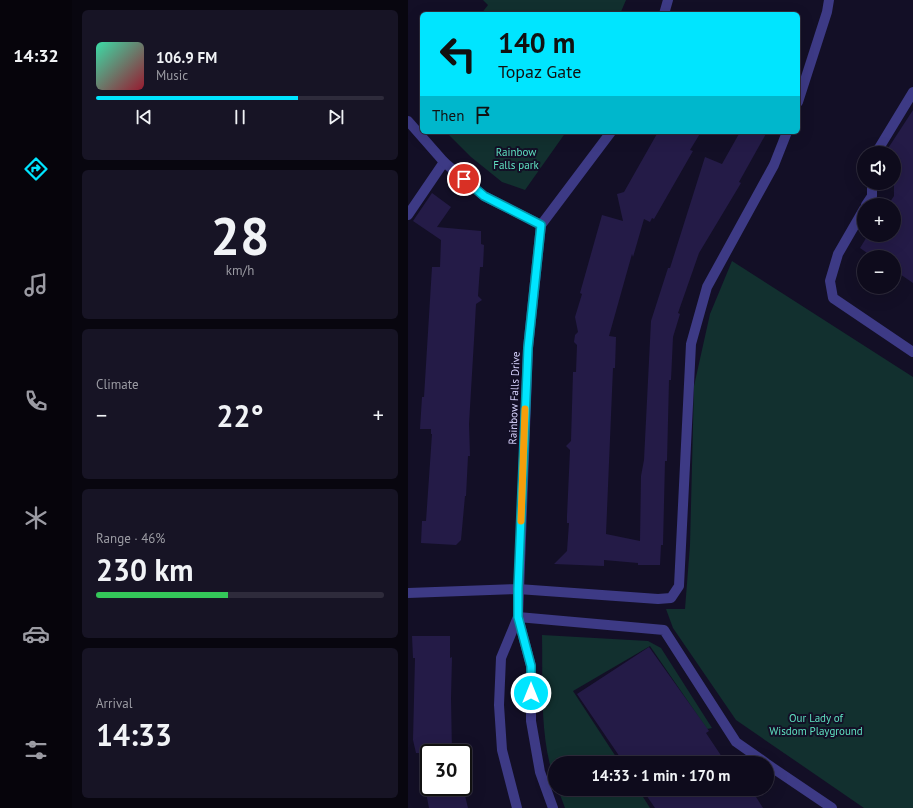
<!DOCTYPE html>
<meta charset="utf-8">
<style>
body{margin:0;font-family:"PT Sans",sans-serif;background:#171425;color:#f1f3f6;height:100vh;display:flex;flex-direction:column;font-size:15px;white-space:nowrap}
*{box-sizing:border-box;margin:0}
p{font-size:13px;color:#9b9ba3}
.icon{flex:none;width:22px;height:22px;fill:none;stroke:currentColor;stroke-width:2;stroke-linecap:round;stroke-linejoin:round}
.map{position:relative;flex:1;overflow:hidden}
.sheet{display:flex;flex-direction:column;gap:10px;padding:10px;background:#08060f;width:336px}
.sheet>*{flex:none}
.guide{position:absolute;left:12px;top:12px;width:380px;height:122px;border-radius:6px;box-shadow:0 4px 16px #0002,0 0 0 1px #2e2b3b;background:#00e5ff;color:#111;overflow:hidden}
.fabs{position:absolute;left:449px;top:146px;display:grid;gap:8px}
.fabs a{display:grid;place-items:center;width:44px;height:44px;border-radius:50%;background:#0e0b1c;box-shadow:0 4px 16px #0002,0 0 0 1px #2e2b3b;font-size:20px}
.speed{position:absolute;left:12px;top:744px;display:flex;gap:8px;font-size:20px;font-weight:700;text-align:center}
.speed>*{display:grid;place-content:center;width:52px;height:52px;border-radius:50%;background:#0e0b1c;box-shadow:0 4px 16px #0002,0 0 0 1px #2e2b3b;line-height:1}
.speed .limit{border:2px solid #111;border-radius:6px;background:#fff;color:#111}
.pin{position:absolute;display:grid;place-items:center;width:34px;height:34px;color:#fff;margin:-17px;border:2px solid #fff;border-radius:50%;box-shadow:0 1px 4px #0007}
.me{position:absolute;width:44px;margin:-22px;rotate:0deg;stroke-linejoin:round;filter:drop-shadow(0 0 3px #0008)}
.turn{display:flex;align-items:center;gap:14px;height:84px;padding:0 12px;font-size:18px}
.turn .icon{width:52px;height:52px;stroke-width:2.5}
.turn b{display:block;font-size:28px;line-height:34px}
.then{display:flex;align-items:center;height:38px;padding:0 12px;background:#0003;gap:8px;font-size:15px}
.big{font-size:30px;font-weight:700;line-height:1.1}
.sheet .widget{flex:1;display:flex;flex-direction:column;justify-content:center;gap:6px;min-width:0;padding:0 14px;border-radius:6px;background:#171425}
.sheet .dial{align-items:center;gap:0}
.dial b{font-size:52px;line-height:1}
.song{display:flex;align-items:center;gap:12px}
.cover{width:48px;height:48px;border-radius:6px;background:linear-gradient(135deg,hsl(160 70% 55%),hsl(350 70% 35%))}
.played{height:4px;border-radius:2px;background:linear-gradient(90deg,#00e5ff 70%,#2e2b3b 70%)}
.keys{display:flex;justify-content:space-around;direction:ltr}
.heat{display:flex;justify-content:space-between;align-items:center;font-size:22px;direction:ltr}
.charge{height:6px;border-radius:3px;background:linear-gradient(90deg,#34c759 46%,#2e2b3b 0)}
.trip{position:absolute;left:140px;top:756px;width:226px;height:40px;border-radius:20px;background:#0e0b1c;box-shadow:0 4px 16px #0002,0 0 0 1px #2e2b3b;font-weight:700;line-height:40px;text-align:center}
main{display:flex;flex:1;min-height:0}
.dock{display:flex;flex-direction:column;width:72px;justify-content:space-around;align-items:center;background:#06040b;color:#9b9ba3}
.dock .icon{width:28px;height:28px}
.dock .selected{color:#00e5ff}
.dock b{font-size:18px;color:#f1f3f6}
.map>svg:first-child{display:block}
</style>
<main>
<nav class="dock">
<b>14:32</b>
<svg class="icon selected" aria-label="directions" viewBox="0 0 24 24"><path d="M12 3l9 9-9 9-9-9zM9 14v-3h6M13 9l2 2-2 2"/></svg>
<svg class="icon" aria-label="music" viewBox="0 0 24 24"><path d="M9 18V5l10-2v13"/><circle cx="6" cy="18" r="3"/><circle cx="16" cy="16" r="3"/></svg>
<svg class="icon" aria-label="phone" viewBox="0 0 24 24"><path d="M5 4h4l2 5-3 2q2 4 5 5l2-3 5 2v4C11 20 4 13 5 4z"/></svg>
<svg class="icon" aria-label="climate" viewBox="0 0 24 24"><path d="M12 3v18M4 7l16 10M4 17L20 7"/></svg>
<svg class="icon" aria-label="car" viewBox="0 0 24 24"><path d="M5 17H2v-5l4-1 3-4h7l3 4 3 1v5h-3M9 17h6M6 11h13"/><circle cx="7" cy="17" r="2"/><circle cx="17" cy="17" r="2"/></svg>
<svg class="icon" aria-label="filters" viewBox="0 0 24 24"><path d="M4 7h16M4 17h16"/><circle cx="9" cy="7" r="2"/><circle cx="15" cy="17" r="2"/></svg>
</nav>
<section class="sheet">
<div class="widget">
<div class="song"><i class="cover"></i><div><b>106.9 FM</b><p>Music</p></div></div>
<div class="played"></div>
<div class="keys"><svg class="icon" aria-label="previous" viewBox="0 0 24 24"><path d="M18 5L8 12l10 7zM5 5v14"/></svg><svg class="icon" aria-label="pause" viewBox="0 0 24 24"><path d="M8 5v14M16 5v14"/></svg><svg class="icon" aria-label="next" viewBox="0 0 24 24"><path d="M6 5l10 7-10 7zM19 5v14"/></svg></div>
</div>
<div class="widget dial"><b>28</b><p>km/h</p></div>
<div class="widget"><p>Climate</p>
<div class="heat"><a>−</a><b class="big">22°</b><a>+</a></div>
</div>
<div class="widget"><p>Range · 46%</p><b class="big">230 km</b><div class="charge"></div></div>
<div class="widget"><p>Arrival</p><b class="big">14:33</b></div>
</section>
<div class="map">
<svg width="505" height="808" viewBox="0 0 505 808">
<rect width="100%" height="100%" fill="#130f26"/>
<path fill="#12302f" d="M75 0H218L212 14H73L80 5Z
M38 132H158L117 190 94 182 63 157Z
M324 261 505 377V808H456L328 720 265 628 258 609H277L282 545 286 386 302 314Z
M134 635 240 641 253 648 304 728 299 729 242 646 165 691 212 763H147V781C131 738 135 681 134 635Z
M150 789H230L242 808H157Z"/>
<path fill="#241b47" d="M505 110V283L486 270V257H465L452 248 460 235H486V205H480L486 196V153H477Z
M250 132H293L282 150 285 151 246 219 244 218 242 222 236 219 225 257 224 254 201 336 208 337 207 368H205L198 534 232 541 233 476 236 460 243 321 260 268H262L297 157 314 164 332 132H359L331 182 333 183 291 253 270 313 272 314 265 337 263 380H261L259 461H257L255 545H253L252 565H230V563L196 560V566L146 564 159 551 161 523H159V516L162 450 158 446 163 441 165 372H168L169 345 166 342 167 335 170 332 167 317 174 294 172 293 194 215 215 221 209 194 216 192Z
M24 193 43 207 29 227 73 231V244L76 245 75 267H72L70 296 74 300 68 304 66 340 61 424 62 456H60L58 496H57L53 540 48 545 13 543 14 521H18L24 434H23V429H12L14 397H16L24 267H32L33 240 5 221Z
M4 636H42V658L44 657 43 698 44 753H8L5 740 7 658H5Z
M241 647 301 731 298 733 318 763H216L169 694Z
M17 787H55L60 808H21Z
M234 789H343L355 808H247Z"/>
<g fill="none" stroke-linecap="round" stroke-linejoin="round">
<path stroke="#3d3a85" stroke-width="10" d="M390 102 419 12 421 0
M468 153 505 92
M458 205 464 196V183
M456 209 430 254 422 281 425 298 505 352
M0 215 36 162
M110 589 250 599 263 598 271 586 283 344 299 287 366 165 379 132
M110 617 256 630 328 742 358 763
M359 764 424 808"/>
<path stroke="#3d3a85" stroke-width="10" d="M256 14 260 0
M0 121 36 162 76 196 133 225
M0 593 110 589
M109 808 94 750 91 705 93 658 110 617
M145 808 132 772 123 721V666L110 617 120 348 133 225 203 132"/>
</g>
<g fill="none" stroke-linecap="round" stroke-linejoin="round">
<defs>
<path id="route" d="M56 179 76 196 133 225 120 348 110 589V617L123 666V693"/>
</defs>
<use href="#route" stroke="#0095a6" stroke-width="10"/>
<use href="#route" stroke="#00e5ff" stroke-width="7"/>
<path stroke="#f59e0b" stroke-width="7" d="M113 521 117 409"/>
</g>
<g text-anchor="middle" stroke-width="4" stroke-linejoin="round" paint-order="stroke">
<g font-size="11" fill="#5fe0c0" stroke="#130f26">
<text x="108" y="156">Rainbow<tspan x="108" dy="13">Falls park</tspan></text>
<text x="408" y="722">Our Lady of<tspan x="408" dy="13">Wisdom Playground</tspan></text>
</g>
<g font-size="11" fill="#d9d4ff" stroke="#130f26">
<text transform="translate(106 398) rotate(-88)" y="4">Rainbow Falls Drive</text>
</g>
</g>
</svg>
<div class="fabs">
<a><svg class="icon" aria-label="sound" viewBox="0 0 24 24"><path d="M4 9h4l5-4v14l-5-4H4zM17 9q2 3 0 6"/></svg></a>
<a>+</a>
<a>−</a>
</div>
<div class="speed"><div class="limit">30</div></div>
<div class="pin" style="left:56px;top:179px;background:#d93025"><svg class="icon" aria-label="arrive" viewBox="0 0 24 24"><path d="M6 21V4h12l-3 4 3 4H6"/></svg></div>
<svg class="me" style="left:123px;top:693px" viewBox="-20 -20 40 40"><circle r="17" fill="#00e5ff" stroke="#fff" stroke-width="3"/><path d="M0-11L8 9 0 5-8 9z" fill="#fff"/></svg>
<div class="trip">14:33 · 1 min · 170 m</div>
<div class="guide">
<div class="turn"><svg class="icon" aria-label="left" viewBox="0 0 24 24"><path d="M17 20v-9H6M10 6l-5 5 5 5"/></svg><div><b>140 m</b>Topaz Gate</div></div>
<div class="then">Then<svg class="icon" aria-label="arrive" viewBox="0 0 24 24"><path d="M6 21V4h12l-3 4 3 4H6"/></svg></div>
</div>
</div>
</main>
